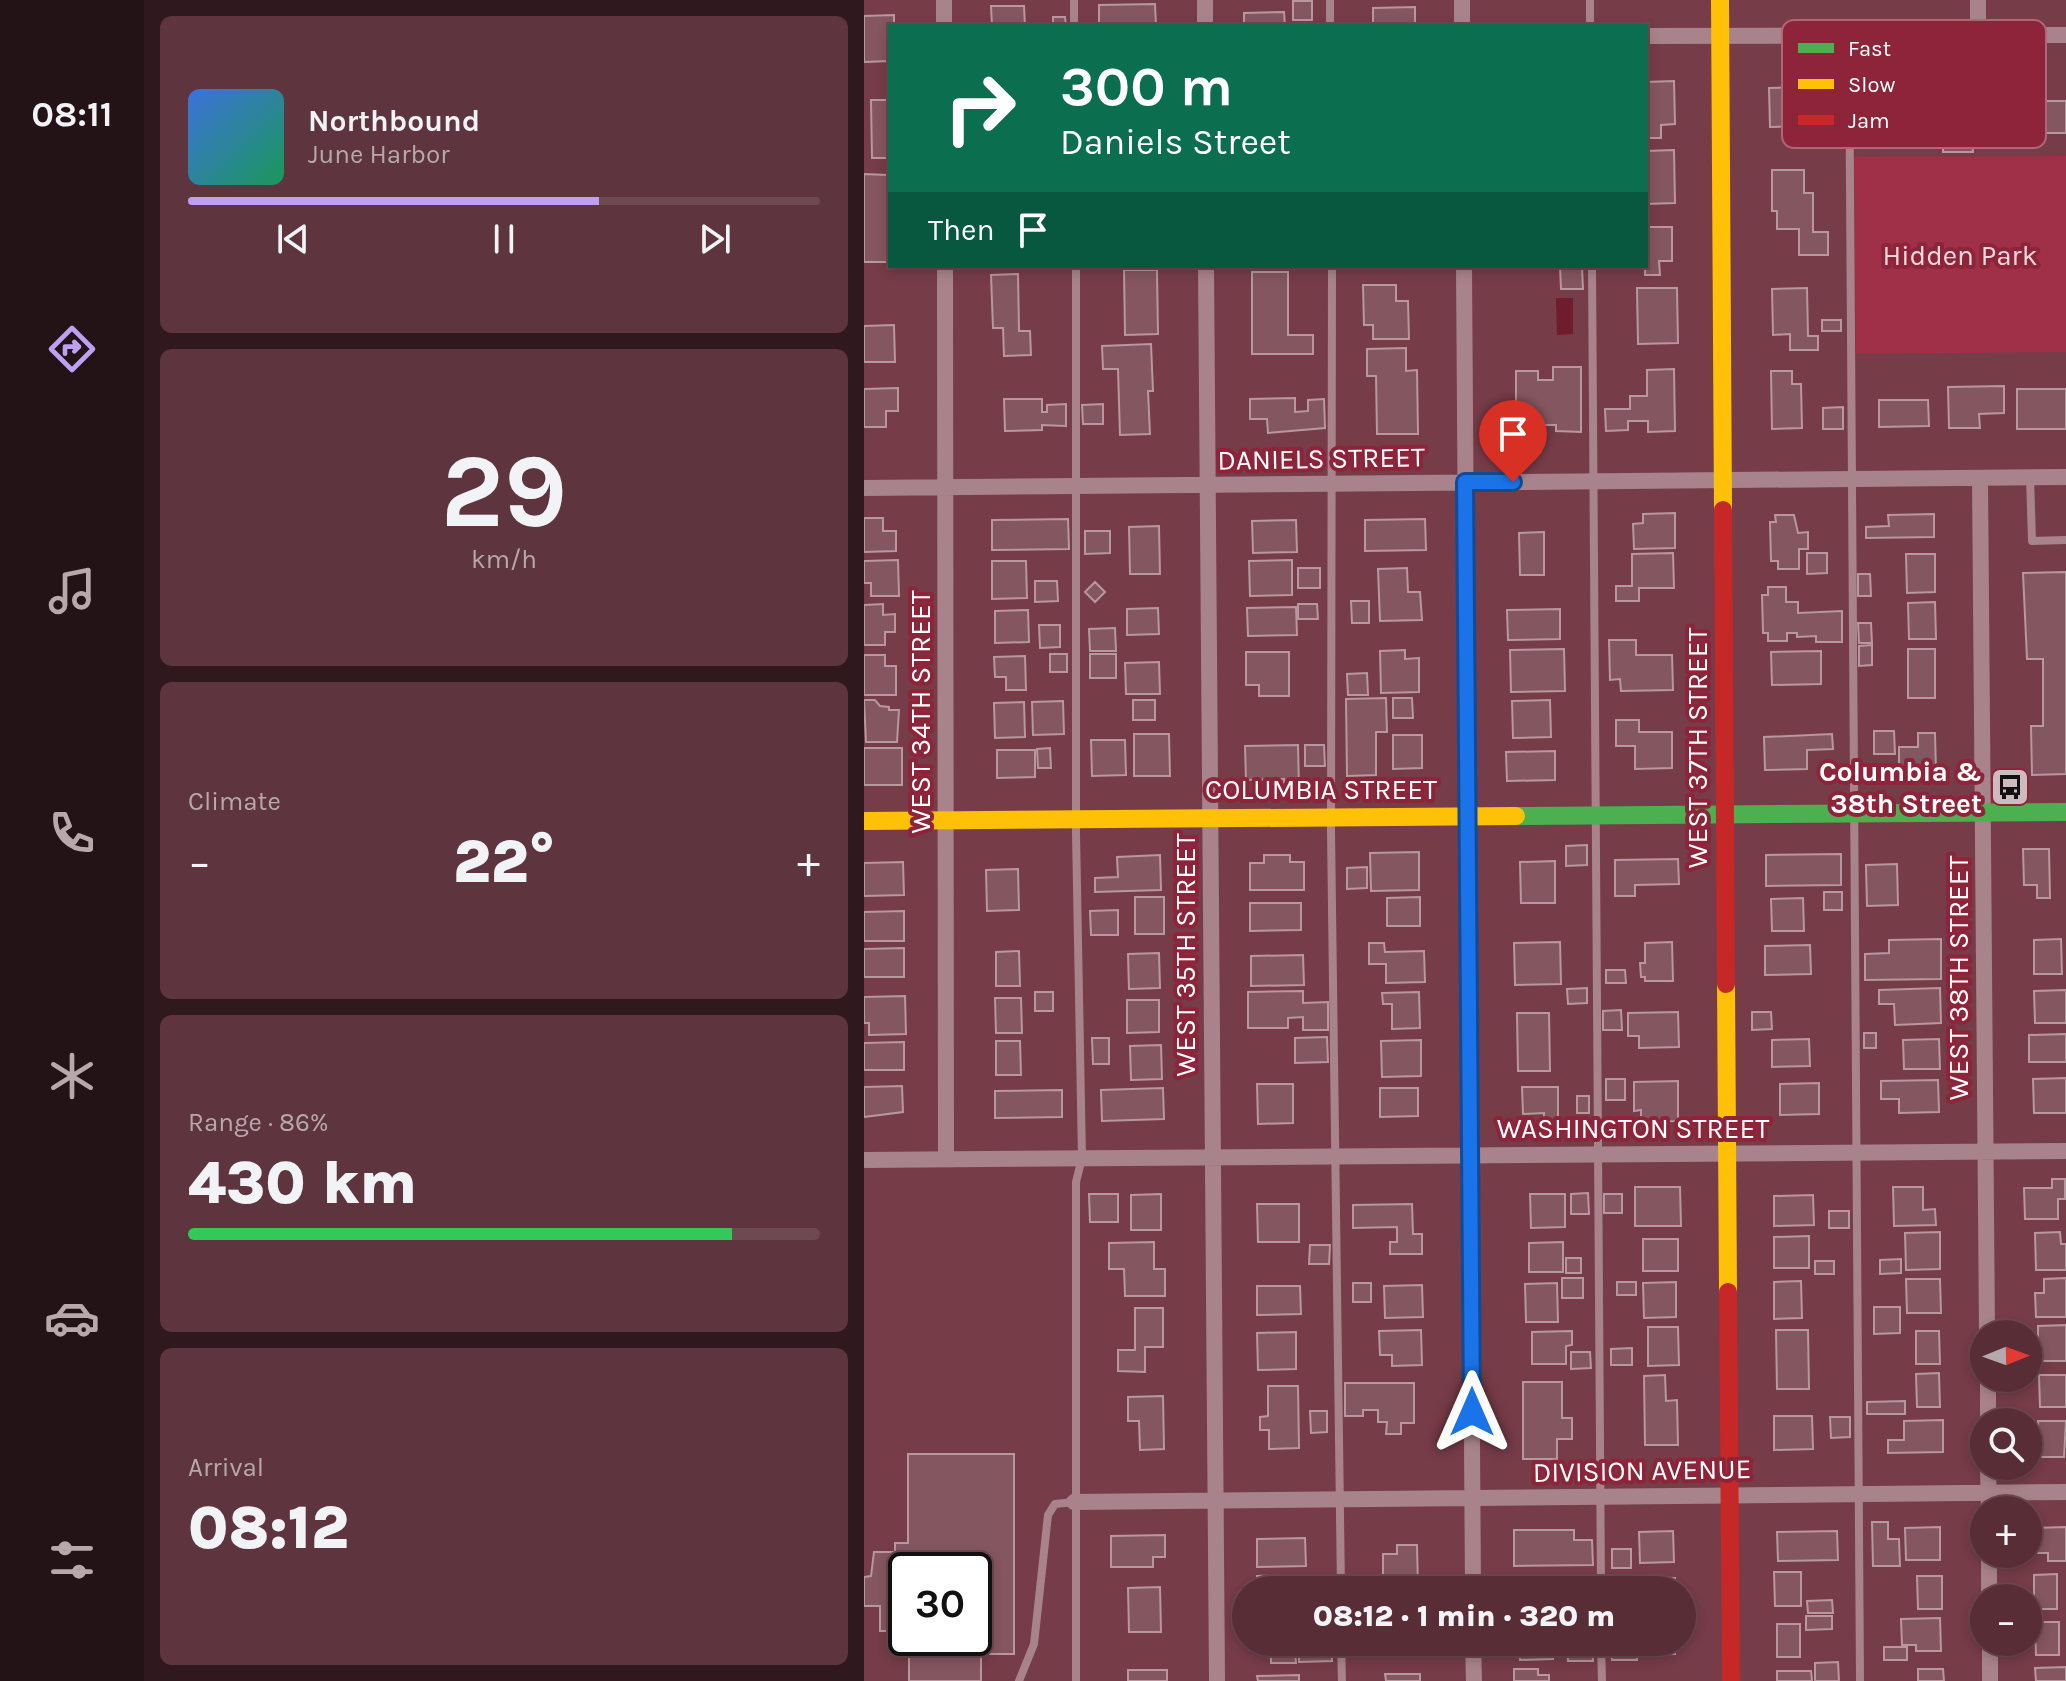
<!DOCTYPE html>
<meta charset="utf-8">
<style>
body{margin:0;font-family:Karla,sans-serif;background:#5e353e;color:#f1f3f6;height:100vh;display:flex;flex-direction:column;font-size:30px;white-space:nowrap}
*{box-sizing:border-box;margin:0}
p{font-size:26px;color:#b7a8ad}
.icon{flex:none;width:44px;height:44px;fill:none;stroke:currentColor;stroke-width:2;stroke-linecap:round;stroke-linejoin:round}
.map{position:relative;flex:1;overflow:hidden}
.drawer{display:flex;flex-direction:column;gap:16px;padding:16px;background:#30191e;width:720px}
.drawer>*{flex:none}
.hud{position:absolute;left:24px;top:24px;width:760px;height:244px;border-radius:0px;box-shadow:0 4px 12px #0003,0 0 0 2px #6d4951;background:#0b6e4f;color:#fff;overflow:hidden}
.needle{width:52px;rotate:89deg}
.buttons{position:absolute;left:1106px;top:1320px;display:grid;gap:16px}
.buttons a{display:grid;place-items:center;width:72px;height:72px;border-radius:50%;background:#582d36;box-shadow:0 4px 12px #0003,0 0 0 2px #6d4951;font-size:40px}
.speed{position:absolute;left:24px;top:1552px;display:flex;gap:16px;font-size:40px;font-weight:700;text-align:center}
.speed>*{display:grid;place-content:center;width:104px;height:104px;border-radius:50%;background:#582d36;box-shadow:0 4px 12px #0003,0 0 0 2px #6d4951;line-height:1}
.speed .limit{border:4px solid #111;border-radius:12px;background:#fff;color:#111}
.pin{position:absolute;display:grid;place-items:center;width:68px;height:68px;color:#fff;margin:-82px -34px;border-radius:50% 50% 50% 0;rotate:-45deg;box-shadow:0 0 8px #0007}
.pin .icon{rotate:45deg}
.me{position:absolute;width:88px;margin:-44px;rotate:0deg;stroke-linejoin:round;filter:drop-shadow(0 0 6px #0008)}
.turn{display:flex;align-items:center;gap:28px;height:168px;padding:0 40px;font-size:36px}
.turn .icon{width:104px;height:104px;stroke-width:2.5}
.turn b{display:block;font-size:56px;line-height:68px}
.then{display:flex;align-items:center;height:76px;padding:0 40px;background:#0003;gap:16px;font-size:30px}
.big{font-size:60px;font-weight:800;line-height:1.1}
.drawer .widget{flex:1;display:flex;flex-direction:column;justify-content:center;gap:12px;min-width:0;padding:0 28px;border-radius:12px;background:#5e353e}
.drawer .dial{align-items:center;gap:0}
.dial b{font-size:104px;line-height:1}
.song{display:flex;align-items:center;gap:24px}
.cover{width:96px;height:96px;border-radius:12px;background:linear-gradient(135deg,hsl(220 70% 55%),hsl(150 70% 35%))}
.played{height:8px;border-radius:4px;background:linear-gradient(90deg,#bca0f2 65%,#6d4951 65%)}
.keys{display:flex;justify-content:space-around;direction:ltr}
.heat{display:flex;justify-content:space-between;align-items:center;font-size:44px;direction:ltr}
.charge{height:12px;border-radius:6px;background:linear-gradient(90deg,#34c759 86%,#6d4951 0)}
.trip{position:absolute;left:368px;top:1576px;width:464px;height:80px;border-radius:40px;background:#582d36;box-shadow:0 4px 12px #0003,0 0 0 2px #6d4951;font-weight:800;line-height:80px;text-align:center}
main{display:flex;flex:1;min-height:0}
.menu{display:flex;flex-direction:column;width:144px;justify-content:space-around;align-items:center;background:#231216;color:#b7a8ad}
.menu .icon{width:56px;height:56px}
.menu .selected{color:#bca0f2}
.menu b{font-size:36px;color:#f1f3f6}
.map>svg:first-child{display:block}
</style>
<main>
<nav class="menu">
<b>08:11</b>
<svg class="icon selected" aria-label="directions" viewBox="0 0 24 24"><path d="M12 3l9 9-9 9-9-9zM9 14v-3h6M13 9l2 2-2 2"/></svg>
<svg class="icon" aria-label="music" viewBox="0 0 24 24"><path d="M9 18V5l10-2v13"/><circle cx="6" cy="18" r="3"/><circle cx="16" cy="16" r="3"/></svg>
<svg class="icon" aria-label="phone" viewBox="0 0 24 24"><path d="M5 4h4l2 5-3 2q2 4 5 5l2-3 5 2v4C11 20 4 13 5 4z"/></svg>
<svg class="icon" aria-label="climate" viewBox="0 0 24 24"><path d="M12 3v18M4 7l16 10M4 17L20 7"/></svg>
<svg class="icon" aria-label="car" viewBox="0 0 24 24"><path d="M5 17H2v-5l4-1 3-4h7l3 4 3 1v5h-3M9 17h6M6 11h13"/><circle cx="7" cy="17" r="2"/><circle cx="17" cy="17" r="2"/></svg>
<svg class="icon" aria-label="filters" viewBox="0 0 24 24"><path d="M4 7h16M4 17h16"/><circle cx="9" cy="7" r="2"/><circle cx="15" cy="17" r="2"/></svg>
</nav>
<section class="drawer">
<div class="widget">
<div class="song"><i class="cover"></i><div><b>Northbound</b><p>June Harbor</p></div></div>
<div class="played"></div>
<div class="keys"><svg class="icon" aria-label="previous" viewBox="0 0 24 24"><path d="M18 5L8 12l10 7zM5 5v14"/></svg><svg class="icon" aria-label="pause" viewBox="0 0 24 24"><path d="M8 5v14M16 5v14"/></svg><svg class="icon" aria-label="next" viewBox="0 0 24 24"><path d="M6 5l10 7-10 7zM19 5v14"/></svg></div>
</div>
<div class="widget dial"><b>29</b><p>km/h</p></div>
<div class="widget"><p>Climate</p>
<div class="heat"><a>−</a><b class="big">22°</b><a>+</a></div>
</div>
<div class="widget"><p>Range · 86%</p><b class="big">430 km</b><div class="charge"></div></div>
<div class="widget"><p>Arrival</p><b class="big">08:12</b></div>
</section>
<div class="map">
<svg width="1202" height="1681" viewBox="0 0 1202 1681">
<rect width="100%" height="100%" fill="#763c48"/>
<path fill="#a03048" d="M1202 156V352L992 354 990 157Z"/>
<path fill="#6f1c2d" d="M692 298H709V334L693 335Z"/>
<path fill="#84565f" stroke="#b8979e" stroke-width="2" d="M429 1H448V20H429Z
M291 4 292 26H235V5Z
M127 6H160L161 26H128Z
M551 7V26H509V8Z
M420 12 421 26H380V13Z
M30 15V26H26V61L0 62V16Z
M189 17H201L202 26H189Z
M936 75H962L963 110H949V126L906 127 905 88 937 87Z
M810 81 811 124 797 125V138H782V82Z
M7 100H26V158H8Z
M1166 101H1202V133H1166Z
M1079 119H1108L1109 152H1079Z
M810 150 811 203 782 204V151Z
M908 170H940V193H949V232H964V255H935V229H913V211H908Z
M0 174 23 175 26 262H0Z
M782 227H808V261H795L796 275H781Z
M696 267H718L719 289H697Z
M260 270H293L294 334 261 335Z
M388 272H424V335H449V354H388Z
M154 274 155 331H166L167 355 140 356 139 328H129L127 275Z
M499 285H532V301H544L545 339H509V325H500Z
M773 288H813L814 343 774 344Z
M943 288 944 336H954V350H926V334L909 335 908 289Z
M958 320H977V331H958Z
M30 325 31 362H0V326Z
M287 344 289 391H284L286 434 256 435 254 369H239L238 346Z
M542 348V371L553 370 554 434H513L512 376H503V349Z
M689 367H717V432L692 431V425H652V371H674V380H689Z
M810 369 811 431 784 432V421H764V430L742 431 741 409H766V396H783V370Z
M907 371H928V384H937L938 428 908 429Z
M1140 386V413L1115 414 1116 428H1085L1084 387Z
M34 388V411H22V427H0V389Z
M1153 389H1202V429H1153Z
M431 398V412L444 411V400L460 399 461 428 404 433 403 419H386V399Z
M140 399H178V412H183V405L202 404V426L178 425V430L141 431Z
M1015 400H1064L1065 426 1015 427Z
M239 404V424H219L218 405Z
M979 407V429H959V408Z
M811 513V548L770 549 769 524 779 523V514Z
M1070 514V537L1002 538V527L1025 526 1024 515Z
M911 515H930L934 533 944 532V549H935V569H914V561H907L906 522H912Z
M0 518H19V531H32V551L0 552Z
M204 519 205 549 128 550V520Z
M561 519 562 550 501 551V520Z
M432 520 433 552 389 553 388 521Z
M295 526 296 574H266L265 527Z
M221 531H246V553L221 554Z
M680 532V575H656L655 533Z
M809 553 810 588H775V601H752V586H768V554Z
M943 553H963V573L943 574Z
M1042 554H1071V592L1043 593Z
M34 560 35 596H7V583H0V561Z
M428 560V595L386 596 385 561Z
M128 561H162L163 598 128 599Z
M434 568H456V588H434Z
M543 568 544 592H556L558 620 516 621 514 569Z
M1202 572V774L1168 775 1167 726H1179V659H1163L1159 573Z
M994 574H1006L1007 596H994Z
M171 581H193L194 601 171 602Z
M231 582 241 592 231 602 221 592Z
M904 587H922V602H934V613L978 611V642H952V636L933 637V633H923V641H904V633H899L898 595H904Z
M487 601H505V623H488Z
M1071 602 1072 639H1045L1044 603Z
M19 604V615L31 614V632H21V645H0V605Z
M434 604H453L454 619H434Z
M432 607 433 635 384 636 383 608Z
M294 608 295 634 263 635V609Z
M696 609V639L644 640 643 610Z
M164 610 165 642 131 643V611Z
M994 623H1007L1008 643H995Z
M175 625H196V647L176 648Z
M251 628 252 651H226L225 629Z
M745 640H772V655H808L809 690 757 691 756 679 746 680Z
M1008 645V665L995 666V646Z
M700 649 701 691 647 692 646 650Z
M1044 649H1071V698H1044Z
M541 650V659L555 658V692L517 693 516 651Z
M957 651V684L908 685 907 652Z
M382 652H425V696H395V685H382Z
M186 654H203V672H186Z
M226 654H252V678H226Z
M0 655H21V666H32V695H0Z
M161 656 162 690H142V677H131L130 657Z
M295 662 296 694H262L261 663Z
M503 673 504 695H484L483 674Z
M522 698 523 732H512V775L483 776 482 699Z
M529 698H548L549 718H529Z
M0 700H11L16 706 25 707V710H35L33 742H2Z
M269 700H291V720H269Z
M686 700 687 737 649 738 648 701Z
M199 701 200 734 169 735 168 702Z
M160 702 161 737 131 738 130 703Z
M752 720H775V732H808V768L771 769V746H752Z
M1010 731H1030L1031 754H1010Z
M1054 733H1071L1072 771H1035V747H1054Z
M270 734H305L306 776H270Z
M968 734 969 749 943 750V769L901 770 900 737Z
M529 735H558V768L529 769Z
M227 740H261L262 775 228 776Z
M434 745 435 789 420 790V779L382 780 381 746Z
M441 745H460L461 766H441Z
M0 748H38V785H0Z
M186 748 187 768H174L173 749Z
M133 750H171V777L133 778Z
M691 751V780L643 781 642 752Z
M723 845V865L702 866V846Z
M1159 849H1185L1186 898H1173V885H1160Z
M555 852V890L507 891 506 853Z
M977 854V885L902 886V855Z
M296 855 297 890 231 892V878L254 877 253 857Z
M400 855H426V862H440V890H386V863H400Z
M814 859 815 884 771 885V896H751V860Z
M691 861V903H657L656 862Z
M39 862 40 895 0 896V863Z
M1033 864 1034 905 1003 906 1002 865Z
M503 867V888L483 889V868Z
M154 869 155 910 123 911 122 870Z
M960 892H978V910H960Z
M271 897H300V934H271Z
M556 897V926H523V898Z
M939 898 940 931H908L907 899Z
M386 903H437V930L386 931Z
M254 910V935H227L226 911Z
M40 911V941H0V912Z
M1077 939V979L1001 980V954L1025 953V940Z
M1197 939 1198 974H1170V940Z
M696 942 697 984 651 985 650 943Z
M808 942 809 981H781V977H777L776 963H781V943Z
M505 943H520L521 952 560 951 561 982 522 983V964H505Z
M946 945 947 974 901 975V946Z
M40 948V977H0V949Z
M155 951 156 986H132V952Z
M295 953 296 988 265 989 264 954Z
M439 955 440 985 387 986V956Z
M742 970H761L762 983H742Z
M723 988V1003L704 1004 703 989Z
M1076 988 1077 1023 1031 1025 1030 1004H1015V990Z
M1202 990V1023H1171L1170 991Z
M439 991V1003L464 1002V1030H439V1017L424 1018V1028H384V992Z
M171 992H189V1011H171Z
M555 992 556 1028 528 1029V1004H519L518 993Z
M41 996 42 1034 5 1035V1023H0V997Z
M131 998H157L158 1033H132Z
M263 1000H295V1032L263 1033Z
M757 1010 758 1030H739V1011Z
M814 1012 815 1047 775 1048V1036H764V1013Z
M888 1012H907L908 1029 888 1030Z
M653 1013H685L686 1071H654Z
M1000 1033H1012V1048H1000Z
M1202 1034V1062H1165V1035Z
M463 1037 464 1062 431 1063V1038Z
M228 1038H245V1064H229Z
M945 1039 946 1066 908 1067V1040Z
M1075 1039 1076 1069H1040L1039 1040Z
M557 1040V1076L518 1077 517 1041Z
M132 1041H156L157 1075H132Z
M40 1042V1070H0V1043Z
M297 1045 298 1079 267 1080 266 1046Z
M1202 1078V1113H1170L1169 1079Z
M742 1079H761V1100H742Z
M1074 1080 1075 1112 1035 1113V1099H1017V1081Z
M814 1081V1121L777 1122V1110L770 1111V1082Z
M955 1083V1114L916 1115V1084Z
M393 1084H429V1123L394 1124Z
M38 1086 39 1112 0 1117V1087Z
M658 1087H694V1123H680V1113L659 1114Z
M299 1088 300 1119 238 1121 237 1090Z
M516 1088H554V1116L516 1117Z
M198 1090V1117L131 1118V1091Z
M713 1096H725V1113H713Z
M1188 1179H1201V1199H1194V1219H1161L1160 1188H1188Z
M771 1187H816L817 1226H771Z
M1029 1187H1059V1210L1071 1209 1072 1225 1030 1226Z
M724 1193 725 1214H707V1194Z
M225 1194H254V1222H226Z
M297 1194V1230H267V1195Z
M666 1194H701V1227L667 1228Z
M740 1194H758V1213H740Z
M949 1195 950 1225 910 1226V1196Z
M393 1204H435V1242H394Z
M548 1204 549 1234H558V1254H526V1242H533V1227L489 1228V1205Z
M965 1211H985V1228H965Z
M1076 1232V1269L1042 1270 1041 1233Z
M1196 1232 1197 1244H1202V1270H1172L1171 1233Z
M945 1236V1268H910V1237Z
M779 1239H814V1271H779Z
M290 1242V1269H301V1296H261L260 1269H245V1243Z
M699 1242V1272H665V1243Z
M446 1245H466L465 1264H445Z
M702 1258H717V1273H702Z
M1037 1259V1273L1016 1274V1260Z
M951 1261H970V1274H951Z
M698 1278H719V1298H698Z
M1202 1278V1317H1172L1171 1293H1180V1279Z
M1042 1279H1076L1077 1313H1043Z
M937 1281 938 1318 910 1319V1282Z
M753 1282H772V1295H753Z
M812 1282V1317L780 1318 779 1283Z
M489 1283H507V1302H489Z
M693 1283 694 1322H662L661 1284Z
M558 1285 559 1317 521 1318 520 1286Z
M393 1286H436L437 1314 393 1315Z
M1010 1307H1036V1333L1010 1334Z
M271 1308H299V1347H281V1372L254 1371V1350H271Z
M1202 1325V1361H1174V1326Z
M784 1327H814L815 1365 784 1366Z
M557 1330 558 1365 528 1366V1355H516L515 1331Z
M912 1330H944L945 1389H913Z
M708 1331V1345L702 1346V1364H668V1332Z
M1052 1331H1075L1076 1364H1052Z
M432 1332V1369L394 1370 393 1333Z
M768 1348V1365H747V1349Z
M707 1352H726L727 1368 707 1369Z
M1075 1373 1076 1407H1053L1052 1374Z
M801 1375 802 1401 813 1400 814 1445H781L780 1376Z
M1175 1375H1202V1407H1176Z
M659 1382H698V1418H708V1439H693V1459H659Z
M481 1383H550V1423H537V1434H522L523 1422H514V1410H499V1416H481Z
M404 1386H434L435 1448 405 1449V1430H396V1417L404 1416Z
M299 1396 300 1449 276 1450 275 1421H264V1397Z
M1041 1401V1414H1003V1402Z
M446 1411H463V1432L447 1433Z
M910 1416H948L949 1449 910 1450Z
M966 1417H986V1437L967 1438Z
M1079 1420V1452L1024 1453V1440H1040V1421Z
M1174 1421H1202L1200 1457H1175Z
M44 1454H150V1654H117V1681H45V1638H110V1570H42V1631H16V1606H0V1577L7 1576 10 1552H31V1543H44Z
M1008 1522H1024V1539H1035L1036 1566H1009Z
M1076 1527V1560H1042L1041 1528Z
M1202 1527V1561H1184V1553H1171L1170 1528Z
M650 1530H710V1540H728L729 1565 650 1566Z
M809 1531 810 1562 776 1563 775 1532Z
M973 1531 974 1560 914 1561 913 1532Z
M301 1535V1557H289V1567H247V1536Z
M441 1538 442 1566 393 1567V1539Z
M533 1545H553L554 1590H499V1585H519V1554H533Z
M748 1549H767V1568H748Z
M910 1572H937V1606H911Z
M1193 1574V1609H1170V1575Z
M431 1575 432 1590H393V1576Z
M728 1576V1590H650V1577Z
M1053 1576H1078V1609H1054Z
M783 1577 811 1578V1590H783Z
M296 1587 297 1632H265L264 1588Z
M747 1587H771V1590H747Z
M968 1600 969 1613H944L943 1601Z
M942 1616H968V1629L942 1630Z
M1076 1618 1077 1651H1052V1645H1038L1037 1619Z
M1171 1622H1195V1655H1172Z
M913 1624H936V1657H913Z
M394 1642H423V1651H431L432 1663H407V1654H394Z
M435 1642H467L468 1661 435 1662Z
M524 1642H555V1654L524 1655Z
M655 1642H689V1659L656 1660Z
M703 1642H728L729 1661H704Z
M747 1642H772L773 1660H748Z
M783 1642H811V1654L783 1655Z
M1020 1647H1043V1660H1020Z
M974 1662 975 1681H951V1663Z
M1202 1667V1681H1172L1171 1668Z
M650 1669H674V1675H685V1681H650Z
M1054 1669H1079L1080 1681H1054Z
M264 1670H303V1681H264Z
M913 1671H947L948 1681H913Z
M521 1674H556V1681H522Z
M435 1675V1681H394L393 1676Z"/>
<g fill="none" stroke-linecap="round" stroke-linejoin="round">
<path stroke="#a9838c" stroke-width="8" d="M210 0V26
M466 0V26
M726 0V26
M985 36 996 1681
M468 266 467 831 477 1590
M728 266 737 1590
M1166 477 1168 541 1202 540
M477 1642 478 1681
M737 1642 738 1681
M155 1681 170 1644 184 1515 191 1504 210 1502
M212 1681V1182L218 1158 212 833V266"/>
<path stroke="#a9838c" stroke-width="16" d="M80 0V26
M341 0V26
M598 0V26
M1114 0V35
M782 36 1202 35
M81 266 82 1159
M342 266 353 1681
M600 266 609 1590
M1116 478 1123 1334
M0 488 1202 477
M0 1160 1202 1151
M1124 1378V1422
M1124 1466 1125 1510
M210 1502 1202 1492
M1125 1554V1598
M609 1642 610 1681
M1126 1642V1681"/>
<path stroke="#4caf50" stroke-width="18" d="M652 816 1202 812"/>
<path stroke="#ffc107" stroke-width="18" d="M856 0 859 510
M0 821 652 816
M862 984 864 1292"/>
<path stroke="#c62828" stroke-width="18" d="M859 510 862 984
M864 1292 867 1681"/>
</g>
<g fill="none" stroke-linecap="round" stroke-linejoin="round">
<defs>
<path id="route" d="M608 1412 601 482H649"/>
</defs>
<use href="#route" stroke="#114b97" stroke-width="20"/>
<use href="#route" stroke="#1a73e8" stroke-width="14"/>
</g>
<defs>
<symbol id="bus-square" viewBox="-11 -11 22 22"><rect x="-9" y="-9" width="18" height="18" rx="4" fill="#cfbbbf" stroke="#8e243a"/><path d="M-5-6H5V4H4V6H2V4H-2V6H-4V4H-5ZM-3.5-4V0h7V-4ZM-3.5 1.2v1.5H-2V1.2ZM2 1.2v1.5H3.5V1.2Z" fill="#111"/></symbol>
</defs>
<g fill-rule="evenodd">
<use href="#bus-square" x="1124" y="765" width="44" height="44"/>
</g>
<g text-anchor="middle" stroke-width="8" stroke-linejoin="round" paint-order="stroke">
<g font-size="28" fill="#f8d8df" stroke="#8e243a">
<text x="1096" y="265">Hidden Park</text>
</g>
<g font-size="28" fill="#fff" stroke="#8e243a">
<text transform="translate(457 458) rotate(-1)" y="10">DANIELS STREET</text>
<text transform="translate(56 712) rotate(-90)" y="10">WEST 34TH STREET</text>
<text transform="translate(833 748) rotate(-90)" y="10">WEST 37TH STREET</text>
<text x="457" y="799">COLUMBIA STREET</text>
<text transform="translate(321 955) rotate(-90)" y="10">WEST 35TH STREET</text>
<text transform="translate(1094 978) rotate(-90)" y="10">WEST 38TH STREET</text>
<text x="769" y="1138">WASHINGTON STREET</text>
<text transform="translate(778 1470) rotate(-1)" y="10">DIVISION AVENUE</text>
</g>
<g font-size="28" font-weight="bold" fill="#fff" stroke="#8e243a" text-anchor="end">
<text x="1118" y="781">Columbia &amp;<tspan x="1118" dy="32">38th Street</tspan></text>
</g>
</g>
<rect x="918" y="20" width="264" height="128" rx="12" fill="#8e243a" stroke="#b06675" stroke-width="2"/>
<rect x="934" y="43" width="36" height="10" fill="#4caf50"/>
<rect x="934" y="79" width="36" height="10" fill="#ffc107"/>
<rect x="934" y="115" width="36" height="10" fill="#c62828"/>
<g font-size="22" fill="#fff">
<text x="984" y="56">Fast</text>
<text x="984" y="92">Slow</text>
<text x="984" y="128">Jam</text>
</g>
</svg>
<div class="buttons">
<a><svg class="needle" viewBox="-14 -14 28 28"><path d="M0-13l5 13h-10z" fill="#e53935"/><path d="M0 13l5-13h-10z" fill="#b7a8ad"/></svg></a>
<a><svg class="icon" aria-label="search" viewBox="0 0 24 24"><circle cx="10" cy="10" r="6"/><path d="M15 15l6 6"/></svg></a>
<a>+</a>
<a>−</a>
</div>
<div class="speed"><div class="limit">30</div></div>
<div class="pin" style="left:649px;top:482px;background:#d93025"><svg class="icon" aria-label="arrive" viewBox="0 0 24 24"><path d="M6 21V4h12l-3 4 3 4H6"/></svg></div>
<svg class="me" style="left:608px;top:1412px" viewBox="-20 -20 40 40"><path d="M0-17L14 15 0 8-14 15z" fill="#1a73e8" stroke="#fff" stroke-width="4"/></svg>
<div class="trip">08:12 · 1 min · 320 m</div>
<div class="hud">
<div class="turn"><svg class="icon" aria-label="right" viewBox="0 0 24 24"><path d="M7 20v-9h11M14 6l5 5-5 5"/></svg><div><b>300 m</b>Daniels Street</div></div>
<div class="then">Then<svg class="icon" aria-label="arrive" viewBox="0 0 24 24"><path d="M6 21V4h12l-3 4 3 4H6"/></svg></div>
</div>
</div>
</main>
